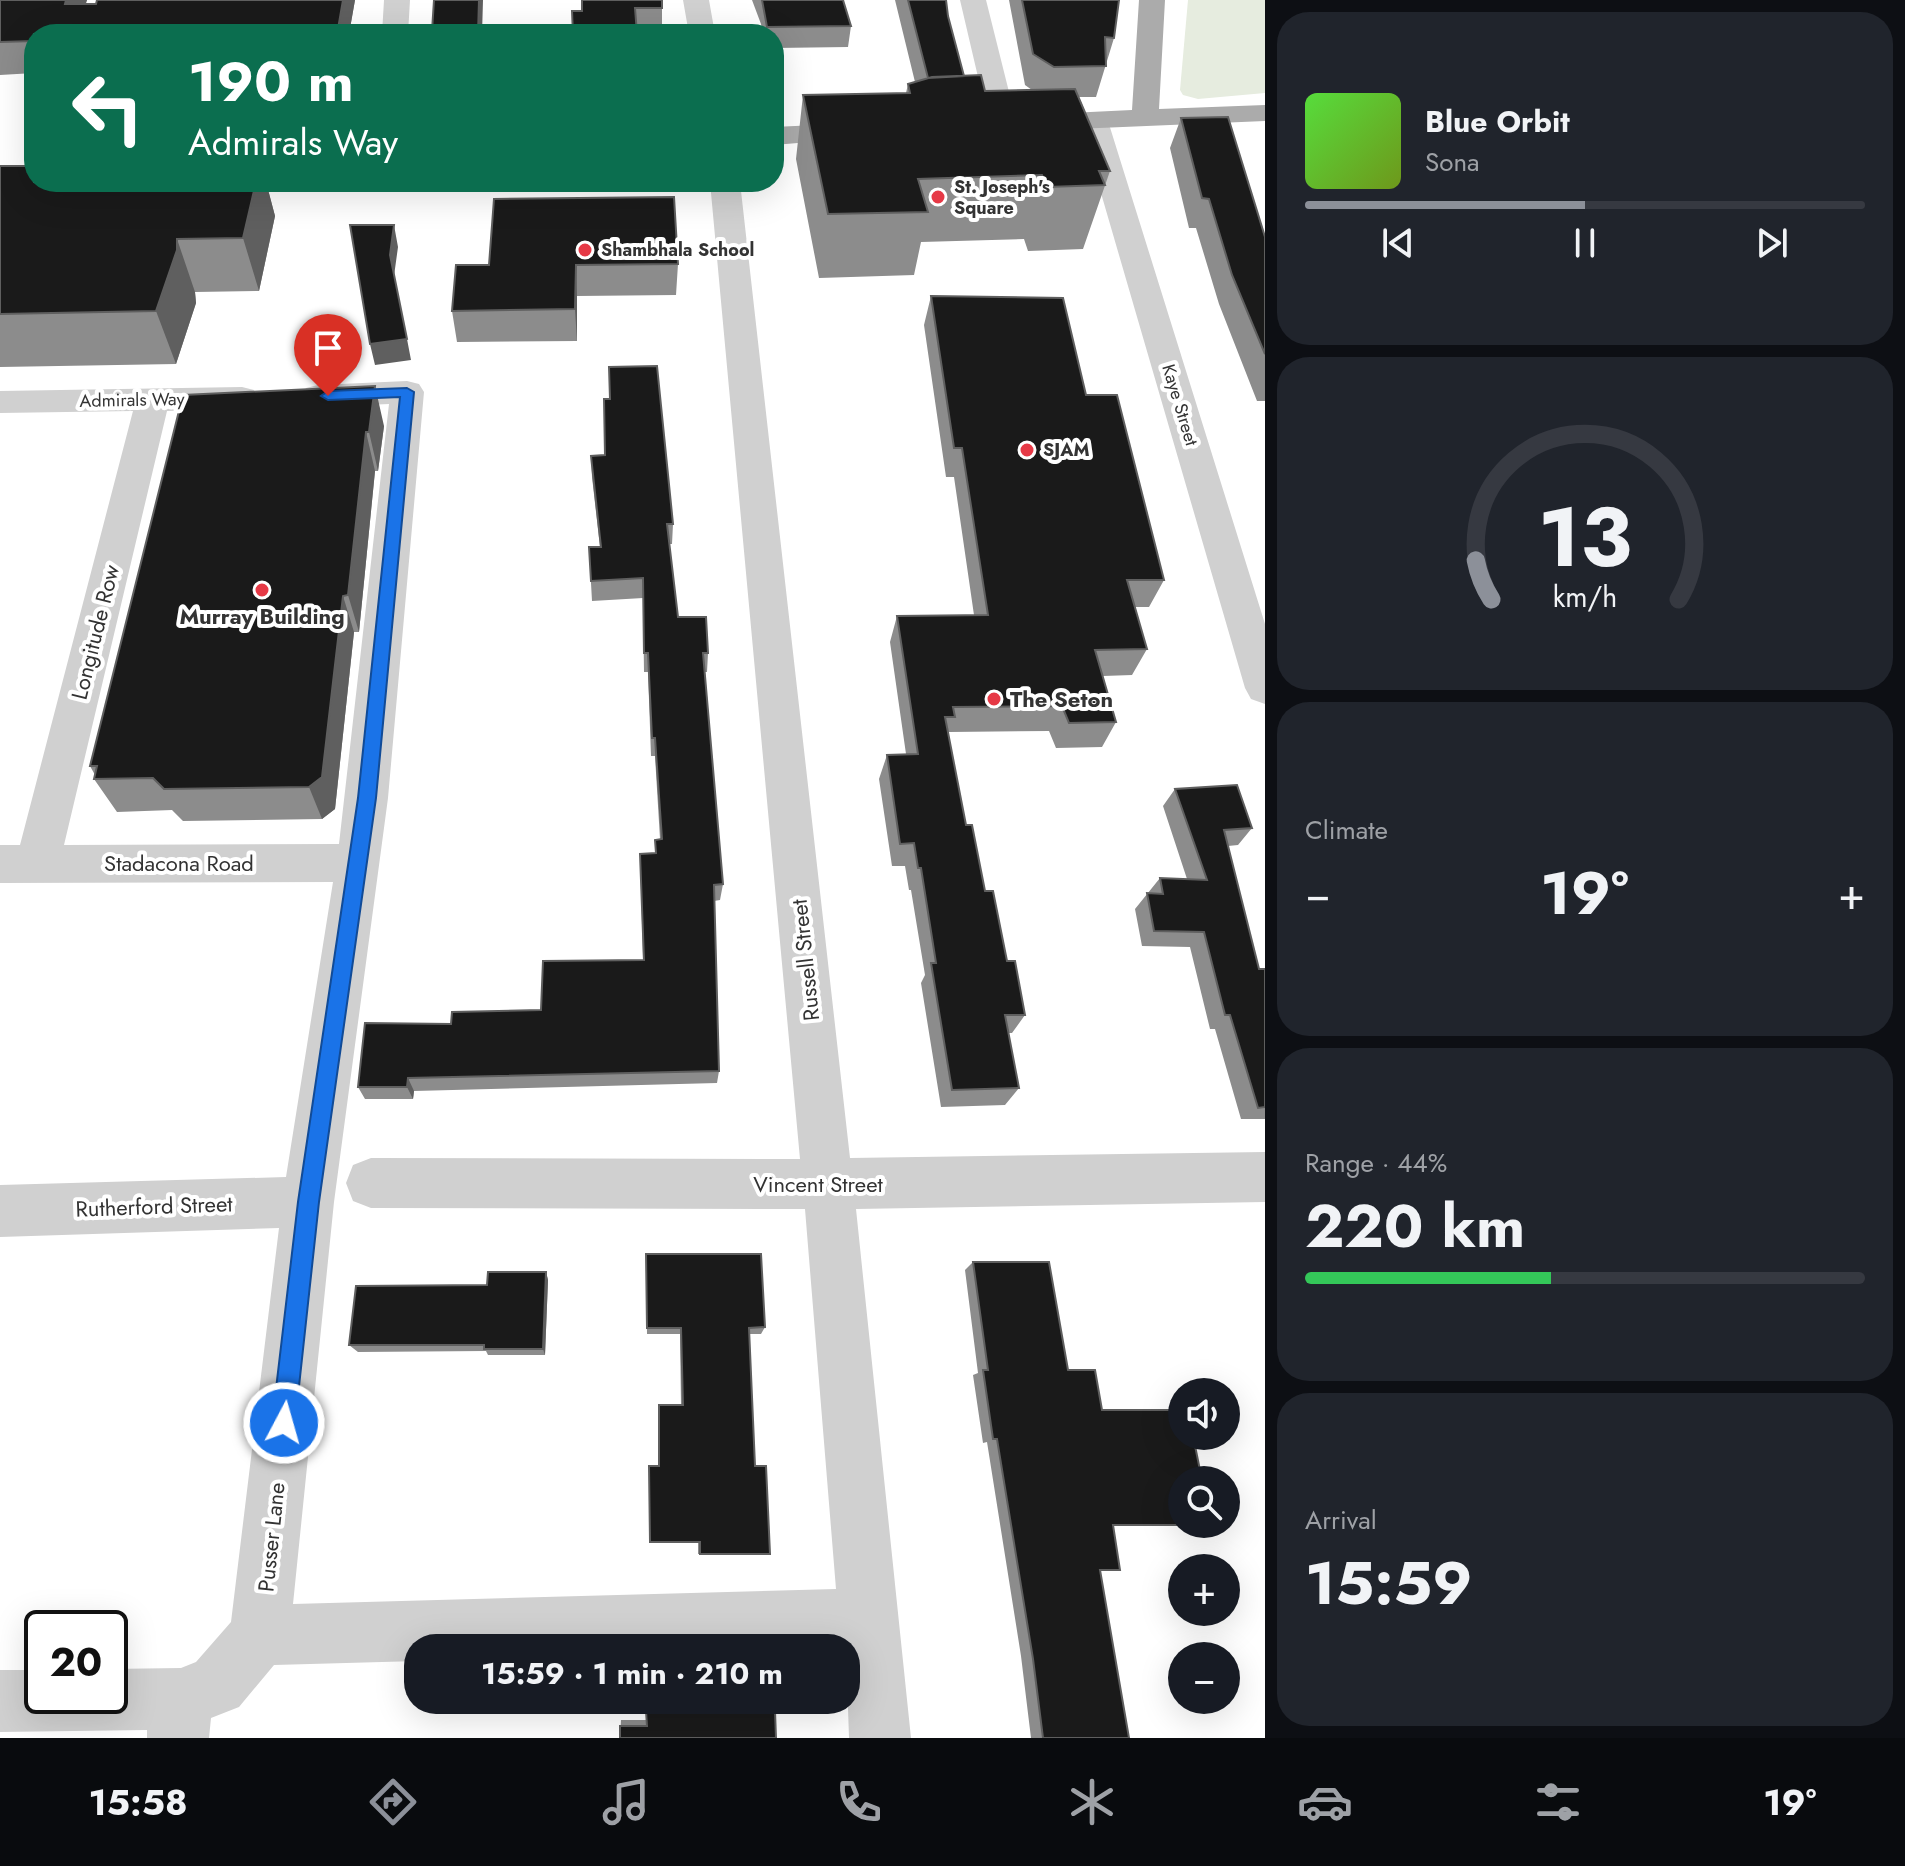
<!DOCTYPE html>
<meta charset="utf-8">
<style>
body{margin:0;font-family:Jost,sans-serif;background:#20242c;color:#f1f3f6;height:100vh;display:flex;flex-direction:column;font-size:30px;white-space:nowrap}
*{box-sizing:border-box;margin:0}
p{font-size:26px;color:#9ea1a6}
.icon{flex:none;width:44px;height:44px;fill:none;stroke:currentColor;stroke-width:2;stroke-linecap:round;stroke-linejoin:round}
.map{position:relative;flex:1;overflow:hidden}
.drawer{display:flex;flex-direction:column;gap:12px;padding:12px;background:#0d0f14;width:640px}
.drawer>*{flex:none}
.top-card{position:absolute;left:24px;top:24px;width:760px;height:168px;border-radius:32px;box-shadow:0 8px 32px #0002;background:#0b6e4f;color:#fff;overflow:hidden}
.controls{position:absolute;left:1168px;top:1378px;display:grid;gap:16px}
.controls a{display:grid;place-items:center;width:72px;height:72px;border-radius:50%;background:#171b24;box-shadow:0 8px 32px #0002;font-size:40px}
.speed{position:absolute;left:24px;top:1610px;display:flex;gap:16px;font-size:40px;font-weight:700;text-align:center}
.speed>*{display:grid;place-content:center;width:104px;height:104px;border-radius:50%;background:#171b24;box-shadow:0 8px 32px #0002;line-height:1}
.speed .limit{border:4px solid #111;border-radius:12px;background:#fff;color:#111}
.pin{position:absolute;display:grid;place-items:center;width:68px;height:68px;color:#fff;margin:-82px -34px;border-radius:50% 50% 50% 0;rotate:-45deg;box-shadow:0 0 8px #0007}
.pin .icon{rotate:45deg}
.me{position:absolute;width:88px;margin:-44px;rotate:6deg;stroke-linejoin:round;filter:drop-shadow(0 0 6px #0008)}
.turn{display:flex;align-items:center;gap:28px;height:168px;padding:0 32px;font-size:36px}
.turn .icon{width:104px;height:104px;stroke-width:2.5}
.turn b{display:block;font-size:56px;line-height:68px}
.big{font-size:60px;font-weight:700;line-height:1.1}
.drawer .card{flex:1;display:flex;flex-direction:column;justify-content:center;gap:12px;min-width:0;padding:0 28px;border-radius:32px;background:#20242c}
.drawer .dial{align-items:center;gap:0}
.dial svg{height:208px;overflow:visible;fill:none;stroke:#363941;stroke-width:7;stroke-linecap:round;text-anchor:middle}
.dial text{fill:#f1f3f6;stroke:none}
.song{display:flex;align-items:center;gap:24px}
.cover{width:96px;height:96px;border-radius:12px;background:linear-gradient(135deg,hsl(110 70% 55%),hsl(80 70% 35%))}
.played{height:8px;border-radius:4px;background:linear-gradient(90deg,#8c9099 50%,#363941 50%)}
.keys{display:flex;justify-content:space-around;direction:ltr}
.heat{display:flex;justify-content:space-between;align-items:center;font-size:44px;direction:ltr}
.charge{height:12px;border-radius:6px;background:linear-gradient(90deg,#34c759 44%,#363941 0)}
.trip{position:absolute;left:404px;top:1634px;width:456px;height:80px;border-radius:32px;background:#171b24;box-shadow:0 8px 32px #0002;font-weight:700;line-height:80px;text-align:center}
.menu{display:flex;height:128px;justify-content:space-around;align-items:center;background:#090b0e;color:#9ea1a6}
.menu .icon{width:56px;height:56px}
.menu .selected{color:#8c9099}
.menu b{font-size:36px;color:#f1f3f6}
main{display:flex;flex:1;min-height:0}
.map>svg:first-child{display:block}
</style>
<main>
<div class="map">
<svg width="1265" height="1738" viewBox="0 0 1265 1738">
<rect width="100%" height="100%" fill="#fff"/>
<path fill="#e6ecdf" d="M1188 0H1265V93L1198 99 1183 95 1180 90Z"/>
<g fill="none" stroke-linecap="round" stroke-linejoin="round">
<path fill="#d0d0d0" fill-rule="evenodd" d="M384 0H410L408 34H382Z
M683 0H709L715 34H689Z
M960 0H986L1017 124 1013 130 1003 132 993 130 989 124Z
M1094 113 1104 115 1108 121 1265 624V704L1251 699 1245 688 1080 121 1084 115Z
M710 182H740L850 1158 1265 1152V1202L856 1209 911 1738H849L846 1648H418V1661L274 1665 239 1707 211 1718 209 1738H147V1730L0 1732V1670H42V1696H110V1669L181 1668 196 1662 231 1622 279 1228 0 1237V1185L286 1177 333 882 0 883V845H20L133 411 0 413V391L242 387 254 390 259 398 254 406 242 409 167 411 64 845 339 844 389 404 318 407 306 404 301 396 306 388 318 385 407 381 419 384 424 392 388 798 334 1202 293 1604 836 1589 805 1209 371 1208 353 1201 346 1183 353 1165 371 1158 800 1159Z"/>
<path fill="#ababab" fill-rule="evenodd" d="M1139 0H1165L1159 109 1265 105V121L1028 131 1018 129 1014 123 1018 117 1028 115 1132 110Z
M859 123 869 125 873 131 869 137 774 145V127Z"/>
</g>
<path fill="#8c8c8c" d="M0 0H87L85 4H96L97 0H355L349 34H34V73L0 75Z
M752 0H843L851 26 848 47 774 48V34H763L761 24Z
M895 0H946L948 16 964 76 985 91 1032 90 1025 85 1009 0H1002H1119L1114 38 1096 97H1079L1110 171 1083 249 1028 251 1024 239 921 242 914 275 819 278 796 159 803 95 906 93 908 84 915 82Z
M662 8V34H573L572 11Z
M1181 118 1261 227 1265 237V401H1257L1219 304 1196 228H1189L1170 148Z
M0 166 34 182H266L275 216 259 291 195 292 196 303 176 364 0 367Z
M678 264 676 295 577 296V341L457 342 452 311 489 265Z
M931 296 1086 395 1164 580 1149 607H1135L1147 649 1132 675 1103 676 1116 722 1102 747 1056 748 1049 731 949 732 948 734 966 825 985 891 1025 1015 1012 1033H1008L1019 1088 1005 1105 941 1107 921 983 925 975 911 890H909L905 866H892L879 779 887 755 906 754 890 642 897 616 974 615 954 477H946L924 325Z
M609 367 673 524 672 544H669L678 617 708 653 707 672H705L723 884 720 900 714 901 719 1071 717 1083 414 1091 413 1099H365L358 1087 451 1024 541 1010 643 960 640 854 655 853V840L660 839 655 756H651L648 672H644L643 598 592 601 589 547H600L592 477 591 456 605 455 610 399Z
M183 395 384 426 378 471H375L359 632H354L335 809 322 819 183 821 172 810 117 812 94 779 95 775 90 766Z
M1175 789 1252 828 1238 845 1228 846 1259 969H1265V1119H1241L1215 1029H1210L1190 947 1142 946 1135 909 1160 878 1187 879 1163 806Z
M646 1262 765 1327 761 1334H749L755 1466 770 1554H698V1543L650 1542 649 1469 658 1466 659 1405H681L680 1334H647Z
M973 1262 1102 1410 1212 1525 1113 1526 1100 1570 1129 1738H1031L1021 1656 987 1442 983 1443 973 1375 978 1373 965 1270Z
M546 1272 548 1280 545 1355H488L486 1351 358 1352 349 1345 487 1285Z
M646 1706H770L775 1711 620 1738 621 1720H647Z"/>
<path fill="#5f5f5f" d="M66 0H87L77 34 65 4Z
M343 0H355L349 34H339L338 29Z
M479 0H483L482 34H478Z
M256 182H266L275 216 259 291 243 238Z
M394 225 398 247 394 276 390 255Z
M177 239 195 292 196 303 176 364 156 311Z
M576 265 577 296V341L575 309Z
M407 339 411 360 375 365 370 344Z
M375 386 384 426 378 471 369 432Z
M366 432 375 471 359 632 348 595Z
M343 596 354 632 335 809 322 819 309 787Z
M408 1078 414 1091 413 1099 407 1087Z
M546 1272 548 1280 545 1355 543 1349Z"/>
<path fill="#1a1a1a" stroke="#5f5f5f" stroke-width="2" d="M0 0H66L65 4H96L97 0H343L338 29 228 32 227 34H34V41L0 42Z
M434 0H479L478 34H423L424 31H432Z
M582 0H662V8H635L637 34H573L572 11H582Z
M762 0H843L851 26 767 27Z
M908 0H946L948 16 964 76 928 78Z
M1022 0H1119L1114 38 1105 37 1106 66 1054 67 1033 54Z
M981 75 985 91 1075 89 1110 171H1099L1105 185 1047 187 1042 175 918 179 928 212 828 214 803 95 910 93 908 84 932 77Z
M1228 117 1265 237V354L1232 275 1209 199 1202 198 1181 118Z
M0 166H34V182H256L243 238 177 239V250L156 311 0 314Z
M674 197 678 264 576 265 575 309 452 311 456 265H489L494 199Z
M350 225H394L390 255 407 339 370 344Z
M931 296 1063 298 1086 395H1117L1164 580H1127L1147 649 1095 650 1116 722 1069 723 1062 706 953 707 955 717H945L966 825H972L985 891H993L1007 961H1015L1025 1015H1005L1019 1088 952 1090 931 963H936L921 868H918L914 843 900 844 887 755 918 754 897 616 988 615 962 448H954Z
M657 366 673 524H667L678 617H706L708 653H703L723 884 714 885 719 1071 408 1078 407 1087H358L365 1023 451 1024 452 1012 541 1010 543 961 644 960 640 854 656 853 655 840 662 839 655 738H652L648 653H644L643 578 591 581 589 547H601L591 456 605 455 604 399H610L609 367Z
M375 386 369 432H366L348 595 343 596 322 777 309 787 164 789 153 778 94 779 97 766H90L183 395Z
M1237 785 1252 828 1224 830 1259 969H1265V1107L1258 1108 1230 1015H1225L1204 932 1154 931 1147 893 1163 894 1160 878 1207 880 1175 789Z
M646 1254H761L765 1327 749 1328 755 1466H766L770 1554H700V1542H650L649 1466H659V1405H683L681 1328H647Z
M973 1262H1049L1068 1370H1095L1102 1410H1182V1436H1193L1202 1480H1182V1524L1212 1525H1113L1120 1570H1100L1129 1738H1043L1033 1659 997 1439H993L983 1370H988Z
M488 1272H546L543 1349H484V1345H349L356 1286 487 1285Z
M646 1711H775L776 1738H620V1726H647Z"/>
<path fill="#1a73e8" stroke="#114b97" stroke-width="2" d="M407 388 414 392 376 798 319 1202 295 1423 292 1432 284 1435 275 1432 272 1423 298 1202 358 798 400 397 328 400 321 396 328 391Z"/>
<g fill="#e63946" stroke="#fff" stroke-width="3">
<circle cx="938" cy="197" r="8"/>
<circle cx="585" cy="250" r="8"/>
<circle cx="1027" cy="450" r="8"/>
<circle cx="262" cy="590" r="8"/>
<circle cx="994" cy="699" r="8"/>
</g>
<g text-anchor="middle" stroke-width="8" stroke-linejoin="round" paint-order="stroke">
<g font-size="18" font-weight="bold" fill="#333" stroke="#fff" text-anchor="start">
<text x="954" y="193">St. Joseph's<tspan x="954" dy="21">Square</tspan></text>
<text x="601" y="256">Shambhala School</text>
<text x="1043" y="456">SJAM</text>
</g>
<g font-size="18" fill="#333" stroke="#fff">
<text transform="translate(132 400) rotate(-1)" y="6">Admirals Way</text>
<text transform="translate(1180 405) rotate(73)" y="6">Kaye Street</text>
</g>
<g font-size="22" font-weight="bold" fill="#333" stroke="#fff">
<text x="262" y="624">Murray Building</text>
<text x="1010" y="707" text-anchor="start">The Seton</text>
</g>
<g font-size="22" fill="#333" stroke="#fff">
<text transform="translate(95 632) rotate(-76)" y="8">Longitude Row</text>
<text x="179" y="871">Stadacona Road</text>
<text transform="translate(805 960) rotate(-96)" y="8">Russell Street</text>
<text x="818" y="1192">Vincent Street</text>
<text transform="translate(154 1206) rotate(-2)" y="8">Rutherford Street</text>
<text transform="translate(271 1537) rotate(-84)" y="8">Pusser Lane</text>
</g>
</g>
</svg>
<div class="controls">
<a><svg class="icon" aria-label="sound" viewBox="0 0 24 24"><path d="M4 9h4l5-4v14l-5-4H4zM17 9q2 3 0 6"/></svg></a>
<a><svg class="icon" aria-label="search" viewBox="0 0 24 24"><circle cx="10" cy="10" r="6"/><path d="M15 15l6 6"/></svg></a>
<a>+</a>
<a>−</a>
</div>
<div class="speed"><div class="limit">20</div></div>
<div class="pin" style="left:328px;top:396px;background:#d93025"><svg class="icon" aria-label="arrive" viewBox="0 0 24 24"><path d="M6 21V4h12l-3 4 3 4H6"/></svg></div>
<svg class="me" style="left:284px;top:1423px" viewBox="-20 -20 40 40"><circle r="17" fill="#1a73e8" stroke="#fff" stroke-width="3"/><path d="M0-11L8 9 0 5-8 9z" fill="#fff"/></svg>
<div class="trip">15:59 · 1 min · 210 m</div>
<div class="top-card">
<div class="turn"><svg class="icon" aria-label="left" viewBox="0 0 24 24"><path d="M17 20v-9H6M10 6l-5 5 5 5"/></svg><div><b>190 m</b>Admirals Way</div></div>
</div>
</div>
<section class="drawer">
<div class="card">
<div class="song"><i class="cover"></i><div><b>Blue Orbit</b><p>Sona</p></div></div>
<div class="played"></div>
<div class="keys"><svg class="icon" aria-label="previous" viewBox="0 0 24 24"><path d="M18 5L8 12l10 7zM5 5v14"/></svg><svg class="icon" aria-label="pause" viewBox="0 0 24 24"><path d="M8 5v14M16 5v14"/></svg><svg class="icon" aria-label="next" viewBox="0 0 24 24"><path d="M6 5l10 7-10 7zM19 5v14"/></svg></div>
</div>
<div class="card dial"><svg viewBox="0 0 100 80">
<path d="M14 69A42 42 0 1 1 86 69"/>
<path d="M14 69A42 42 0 0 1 8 54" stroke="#8c9099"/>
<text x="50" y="56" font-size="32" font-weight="700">13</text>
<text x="50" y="72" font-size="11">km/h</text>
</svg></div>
<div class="card"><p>Climate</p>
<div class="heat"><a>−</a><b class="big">19°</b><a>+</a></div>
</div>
<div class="card"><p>Range · 44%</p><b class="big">220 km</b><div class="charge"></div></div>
<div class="card"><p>Arrival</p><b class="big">15:59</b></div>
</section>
</main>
<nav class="menu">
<b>15:58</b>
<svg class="icon selected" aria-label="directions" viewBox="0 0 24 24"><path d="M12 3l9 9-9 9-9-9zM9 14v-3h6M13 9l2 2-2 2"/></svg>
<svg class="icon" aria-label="music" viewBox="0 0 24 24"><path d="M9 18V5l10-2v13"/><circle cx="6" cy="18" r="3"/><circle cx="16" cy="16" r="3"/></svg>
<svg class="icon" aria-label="phone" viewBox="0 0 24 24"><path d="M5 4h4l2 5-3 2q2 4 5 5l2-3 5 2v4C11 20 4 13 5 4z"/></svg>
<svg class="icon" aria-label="climate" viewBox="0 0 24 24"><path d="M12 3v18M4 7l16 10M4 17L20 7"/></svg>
<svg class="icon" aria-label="car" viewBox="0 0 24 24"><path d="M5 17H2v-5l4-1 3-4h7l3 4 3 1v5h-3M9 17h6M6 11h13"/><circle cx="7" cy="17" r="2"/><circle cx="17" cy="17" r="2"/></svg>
<svg class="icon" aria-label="filters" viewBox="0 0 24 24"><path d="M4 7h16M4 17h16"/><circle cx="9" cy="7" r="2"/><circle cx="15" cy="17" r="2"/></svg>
<b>19°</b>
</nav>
